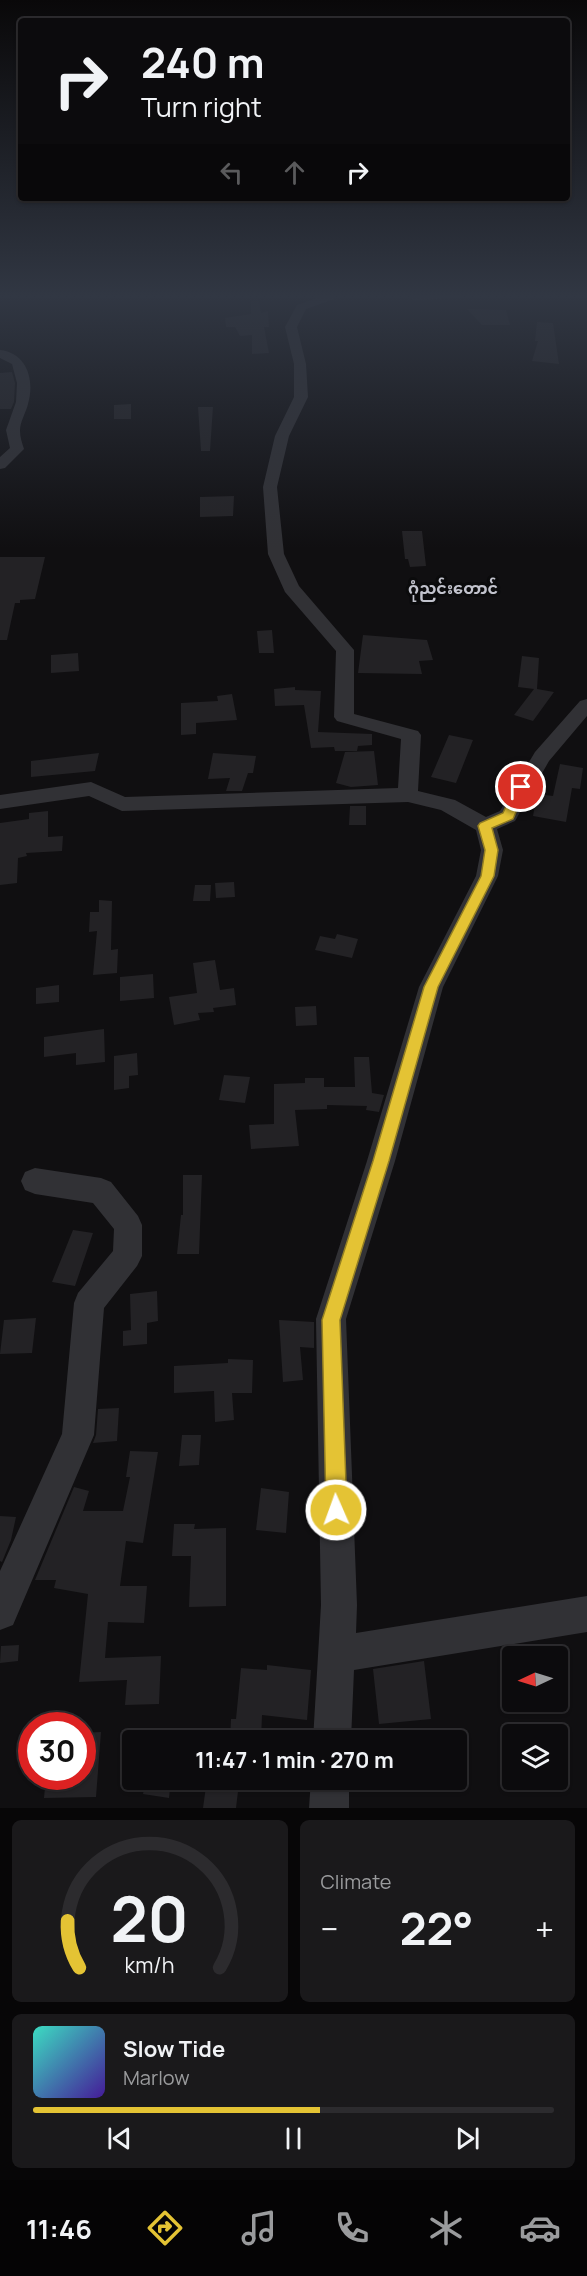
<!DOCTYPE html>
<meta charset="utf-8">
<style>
body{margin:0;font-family:Manrope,"Noto Sans Myanmar",sans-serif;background:#1a191b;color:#f1f3f6;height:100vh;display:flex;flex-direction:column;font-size:22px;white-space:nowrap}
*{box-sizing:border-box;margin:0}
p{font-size:20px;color:#9a9b9d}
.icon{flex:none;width:33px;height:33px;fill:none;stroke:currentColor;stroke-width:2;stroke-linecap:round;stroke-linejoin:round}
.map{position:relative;height:1808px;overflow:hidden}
.details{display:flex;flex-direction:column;gap:12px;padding:12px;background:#070607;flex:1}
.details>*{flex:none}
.banner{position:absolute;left:18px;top:18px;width:552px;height:183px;border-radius:6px;box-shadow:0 2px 4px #0004,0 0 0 2px #2c2b2e;background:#0c0b0d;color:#f1f3f6;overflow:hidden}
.needle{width:39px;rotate:266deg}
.fabs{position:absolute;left:502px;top:1646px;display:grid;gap:12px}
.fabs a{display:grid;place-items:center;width:66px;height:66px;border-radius:6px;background:#0c0b0d;box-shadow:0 2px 4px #0004,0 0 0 2px #2c2b2e;font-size:30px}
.speed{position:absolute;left:18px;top:1712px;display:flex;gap:12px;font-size:30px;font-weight:700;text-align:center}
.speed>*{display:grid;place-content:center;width:78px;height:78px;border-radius:50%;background:#0c0b0d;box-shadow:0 2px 4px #0004,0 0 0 2px #2c2b2e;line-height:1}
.speed .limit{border:9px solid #d22;background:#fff;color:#111}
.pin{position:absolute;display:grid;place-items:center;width:51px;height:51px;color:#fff;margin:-26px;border:3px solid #fff;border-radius:50%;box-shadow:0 2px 6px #0007}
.me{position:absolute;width:66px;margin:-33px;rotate:358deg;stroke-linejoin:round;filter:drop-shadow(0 0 4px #0008)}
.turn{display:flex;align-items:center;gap:21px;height:126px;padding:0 24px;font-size:27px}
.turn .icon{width:78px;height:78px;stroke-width:2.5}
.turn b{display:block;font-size:42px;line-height:51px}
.lanes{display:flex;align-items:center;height:57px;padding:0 24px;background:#0003;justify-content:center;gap:30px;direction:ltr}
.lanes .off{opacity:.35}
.big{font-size:45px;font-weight:700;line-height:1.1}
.details .tile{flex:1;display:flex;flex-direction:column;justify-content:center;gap:9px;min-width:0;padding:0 21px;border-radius:9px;background:#1a191b}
.details .dial{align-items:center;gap:0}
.dial svg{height:156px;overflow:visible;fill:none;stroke:#2c2b2e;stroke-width:7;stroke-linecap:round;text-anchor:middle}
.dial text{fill:#f1f3f6;stroke:none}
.song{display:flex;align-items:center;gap:18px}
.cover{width:72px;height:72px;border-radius:9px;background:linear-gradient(135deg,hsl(170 70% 55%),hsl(260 70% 35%))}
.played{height:6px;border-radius:3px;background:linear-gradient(90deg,#e4c334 55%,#2c2b2e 55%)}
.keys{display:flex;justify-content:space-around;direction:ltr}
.heat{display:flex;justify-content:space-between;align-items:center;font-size:33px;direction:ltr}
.details .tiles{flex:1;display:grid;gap:12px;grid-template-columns:1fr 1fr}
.tile:last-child{grid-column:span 2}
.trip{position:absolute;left:122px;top:1730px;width:345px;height:60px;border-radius:6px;background:#0c0b0d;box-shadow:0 2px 4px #0004,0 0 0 2px #2c2b2e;font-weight:700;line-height:60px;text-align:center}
.menu{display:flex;height:96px;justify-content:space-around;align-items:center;background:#050405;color:#9a9b9d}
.menu .icon{width:42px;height:42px}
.menu .on{color:#e4c334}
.menu b{font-size:27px;color:#f1f3f6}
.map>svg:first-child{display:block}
</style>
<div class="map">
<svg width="587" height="1808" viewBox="0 0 587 1808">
<rect width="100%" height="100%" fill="#100f11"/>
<path fill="#232225" d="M259 300 261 313 268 311 269 327H264L269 353 252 354V335L240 336 235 327H226L225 318 251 314V301Z
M467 309 506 310 510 325H482Z
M537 322 553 323 559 364 532 361 538 341H535Z
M12 372 15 383 14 402 11 409H0V373Z
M131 404V419H114V405Z
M198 407H213L210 451H201Z
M234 496 233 516 200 517V497Z
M402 531H422L426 566 410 567 408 559H405Z
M0 557H45L35 599 20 600V603H15L7 640H0Z
M272 630 274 653H259L257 631Z
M363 635 427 640 433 660 419 661 422 674 358 673Z
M78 653 79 671 51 673V655Z
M522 656 539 658 537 689 554 692 533 721 514 715 534 689 518 687Z
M295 687V690L321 691 318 732 372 734V745L358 746 357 751H335L334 747 311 748 304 705 275 706 274 689Z
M232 694 237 720 196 723V734L181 735V703L218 701 217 696Z
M449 735 473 740 456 783 431 777Z
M374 751 378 785 351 787 336 783 345 752Z
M99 753 95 771 31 777V761Z
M213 753 256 756 253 773H248L242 791H226L230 778 208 779Z
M560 764 583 768 580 789 572 788 566 822 533 816 537 794 553 796Z
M350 806H366V825H349Z
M48 811V837L63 836 62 851 26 853 27 856 18 858 17 883 0 885V823L29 819V813Z
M234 882 235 897 216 898 215 883Z
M195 885H211L210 901H193Z
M99 900 112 901 111 950 118 949 117 973 93 975 97 931 89 932 90 912H99Z
M337 934 358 939 352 958 315 950 320 936 335 939Z
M215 960 220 990 234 988 236 1005 213 1008 214 1012 198 1013 200 1020 174 1025 169 997 197 993 193 963Z
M153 974 154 998 120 1001V977Z
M59 985V1002L36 1004V988Z
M316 1006 317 1025 296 1026 295 1007Z
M104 1029 105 1062 76 1065V1053L44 1057V1037Z
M137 1053 138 1075 129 1076V1088L114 1090V1056Z
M354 1057H369L372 1093 384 1095 379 1112 366 1110 367 1106 327 1105V1109L295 1110 299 1146 251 1149 249 1125 274 1124V1084L305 1083V1078H324V1087H355Z
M224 1075 250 1077 245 1103 219 1100Z
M183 1175H202L199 1254H177L181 1215H183Z
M73 1230 93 1233 75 1286 52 1282Z
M157 1291 158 1321 147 1323V1344L123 1346V1331L131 1330 130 1294Z
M36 1318 32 1353 0 1354 4 1320Z
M279 1320 314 1322V1348L300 1347 303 1380 283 1382Z
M228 1359 253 1360 252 1393H232L234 1420 215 1422 214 1391 174 1393V1366L228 1363Z
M119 1408 117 1441 93 1443 96 1435 98 1409Z
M182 1435H201L199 1465 179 1466Z
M130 1451 158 1452 143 1543 126 1541 120 1586H147L144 1623 108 1622 105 1658 161 1656 159 1704 125 1705 127 1680 79 1682 88 1594 54 1588 56 1580H35L74 1487 89 1491 83 1511H123L130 1477H126Z
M261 1488 289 1492 286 1533 256 1530Z
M0 1516 16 1517 11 1540 2 1562 0 1561Z
M174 1524H195L194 1529 226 1528V1606L189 1607 191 1556H172Z
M19 1645 18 1661 0 1663 1 1646Z
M424 1661 431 1719 379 1724 373 1669Z
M267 1665 311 1670 307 1720 262 1715 261 1740H230L231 1719H236L241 1668 267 1670Z
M101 1732 96 1797 44 1798 46 1776H82V1733Z
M146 1779H171L169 1798 143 1794Z
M207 1779 239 1783 236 1808H203Z"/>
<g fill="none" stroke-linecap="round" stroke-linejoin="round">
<path fill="#313135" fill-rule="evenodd" d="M325 295H335L337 298 306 309 297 327 306 364 308 397 289 436 277 487 284 554 299 586 354 650V714L418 731 421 735 418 791 455 800 486 817 500 811 535 752 580 701 587 699V716L549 761 515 821 497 829 503 850 498 876 443 987 395 1161 346 1319 357 1605 356 1633 587 1596V1632L354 1670 351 1740H313L321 1605 316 1319 367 1161 419 987 476 876 481 850 476 830 441 810 408 802 122 811 89 796 0 809V795L91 782 125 797 398 788 401 739 337 721 334 717 336 651 285 592 268 554 263 487 275 436 294 397V364L285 327 297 305Z
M410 295H463L457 298 414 300 410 299Z
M0 350C27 353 35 380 28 404 26 413 20 421 20 431 20 437 22 443 24 449L5 468 0 469V457L10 448 6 430 16 402 17 383 12 364 0 358Z
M35 1168 101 1178 111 1182 138 1216 142 1225V1256L137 1266 104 1308 94 1435 13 1625 0 1630V1571L62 1434 74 1303 78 1293 113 1251 114 1229 93 1203 35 1194 25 1190 21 1181 25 1172Z
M311 1779H349V1808H309Z"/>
</g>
<linearGradient id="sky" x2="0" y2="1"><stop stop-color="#090809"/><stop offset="0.54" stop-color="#313743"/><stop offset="1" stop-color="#313743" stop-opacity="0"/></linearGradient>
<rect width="587" height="548" fill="url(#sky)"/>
<path fill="#e4c334" stroke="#947f22" stroke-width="1.5" d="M521 783 527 787 513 819 492 828 498 850 494 876 438 987 389 1161 340 1320 347 1510 344 1517 336 1520 329 1517 326 1510 322 1320 373 1161 424 987 481 876 485 850 478 826 480 823 503 813 514 787Z"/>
<g text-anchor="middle" stroke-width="6" stroke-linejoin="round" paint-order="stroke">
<g font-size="16" font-weight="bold" fill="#c2c3cd" stroke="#0b0b0c">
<text x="453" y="594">ဂုံညင်းတောင်</text>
</g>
</g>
</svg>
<div class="fabs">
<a><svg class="needle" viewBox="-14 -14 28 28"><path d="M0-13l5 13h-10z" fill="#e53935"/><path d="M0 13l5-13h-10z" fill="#9a9b9d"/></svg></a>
<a><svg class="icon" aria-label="layers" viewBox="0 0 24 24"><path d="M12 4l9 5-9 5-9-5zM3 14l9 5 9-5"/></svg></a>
</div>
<div class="speed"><div class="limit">30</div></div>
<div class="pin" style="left:521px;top:787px;background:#d93025"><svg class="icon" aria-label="arrive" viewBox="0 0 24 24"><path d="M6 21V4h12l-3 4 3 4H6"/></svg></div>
<svg class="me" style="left:336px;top:1510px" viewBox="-20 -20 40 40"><circle r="17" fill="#e4c334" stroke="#fff" stroke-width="3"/><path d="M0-11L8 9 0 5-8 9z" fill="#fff"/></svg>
<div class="trip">11:47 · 1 min · 270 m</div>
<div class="banner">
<div class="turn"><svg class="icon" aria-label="right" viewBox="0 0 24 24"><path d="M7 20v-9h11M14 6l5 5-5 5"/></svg><div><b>240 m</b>Turn right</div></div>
<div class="lanes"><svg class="icon off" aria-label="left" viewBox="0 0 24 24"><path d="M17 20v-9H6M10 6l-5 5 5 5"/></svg><svg class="icon off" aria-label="ahead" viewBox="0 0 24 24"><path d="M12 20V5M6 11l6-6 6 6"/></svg><svg class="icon" aria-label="right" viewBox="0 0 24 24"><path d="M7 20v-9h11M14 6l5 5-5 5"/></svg></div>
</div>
</div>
<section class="details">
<div class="tiles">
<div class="tile dial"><svg viewBox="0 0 100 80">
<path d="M14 69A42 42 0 1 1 86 69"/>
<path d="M14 69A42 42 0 0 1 8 45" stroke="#e4c334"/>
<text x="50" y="56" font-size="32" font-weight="700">20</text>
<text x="50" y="72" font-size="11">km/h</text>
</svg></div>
<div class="tile"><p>Climate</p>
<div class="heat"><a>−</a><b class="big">22°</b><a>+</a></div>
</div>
<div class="tile">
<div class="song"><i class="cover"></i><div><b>Slow Tide</b><p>Marlow</p></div></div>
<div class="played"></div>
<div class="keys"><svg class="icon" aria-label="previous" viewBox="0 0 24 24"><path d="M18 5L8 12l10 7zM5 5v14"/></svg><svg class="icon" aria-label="pause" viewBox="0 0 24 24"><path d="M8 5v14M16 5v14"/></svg><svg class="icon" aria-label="next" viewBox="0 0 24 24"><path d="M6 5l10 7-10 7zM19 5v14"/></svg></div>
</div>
</div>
</section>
<nav class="menu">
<b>11:46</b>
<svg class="icon on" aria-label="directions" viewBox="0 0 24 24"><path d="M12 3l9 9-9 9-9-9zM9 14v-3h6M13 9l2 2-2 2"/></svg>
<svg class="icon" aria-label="music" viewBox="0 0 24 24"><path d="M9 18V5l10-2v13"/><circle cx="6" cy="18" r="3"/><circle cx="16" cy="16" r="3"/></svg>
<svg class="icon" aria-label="phone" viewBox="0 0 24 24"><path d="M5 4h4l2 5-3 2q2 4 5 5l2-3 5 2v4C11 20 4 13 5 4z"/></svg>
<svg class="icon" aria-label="climate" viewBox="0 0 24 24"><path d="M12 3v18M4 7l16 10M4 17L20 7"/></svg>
<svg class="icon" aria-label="car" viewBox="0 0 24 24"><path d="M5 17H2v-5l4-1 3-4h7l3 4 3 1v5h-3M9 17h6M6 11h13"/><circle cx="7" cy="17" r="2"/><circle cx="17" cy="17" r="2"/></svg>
</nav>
